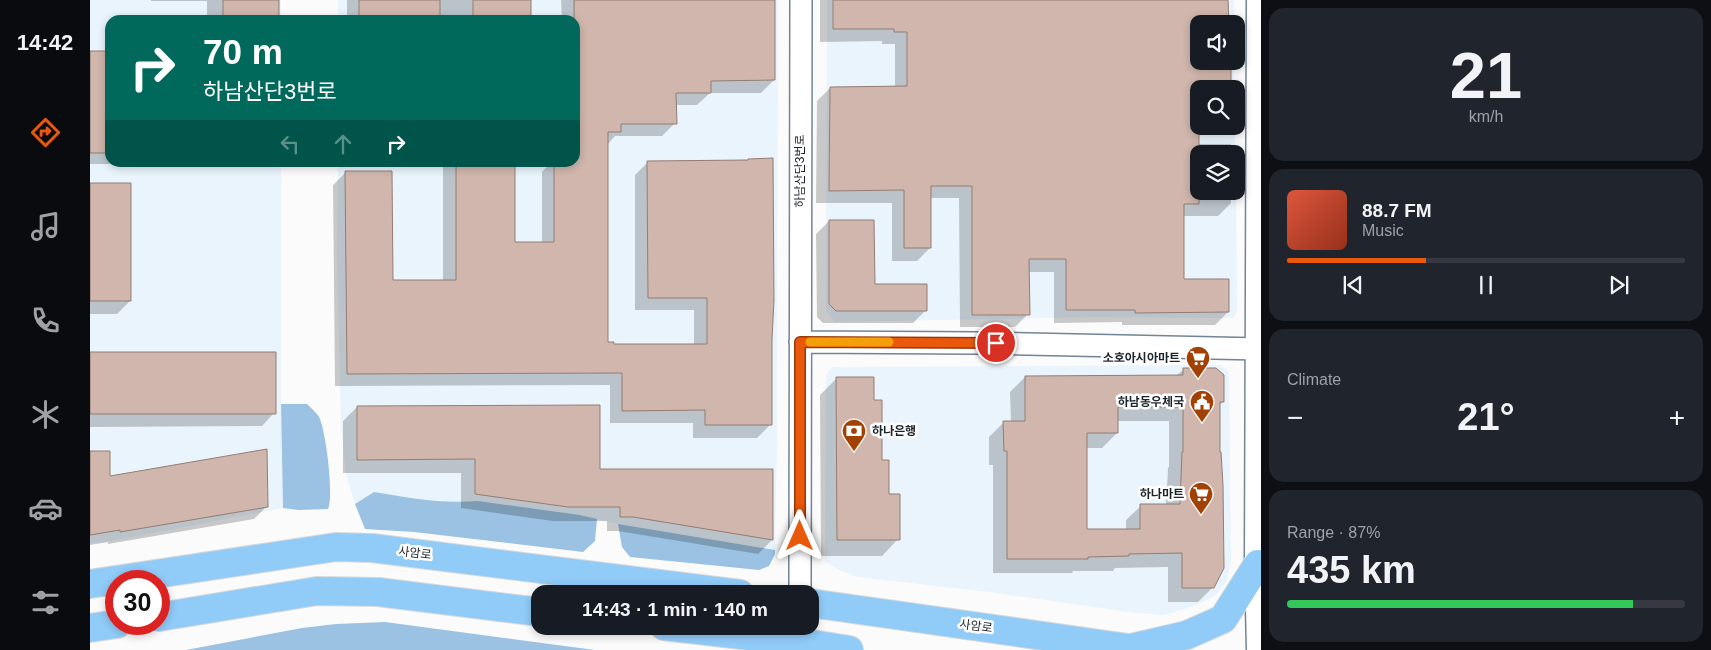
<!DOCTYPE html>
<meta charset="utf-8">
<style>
body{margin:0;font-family:Helvetica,"Noto Sans KR",sans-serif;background:#20242c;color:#f1f3f6;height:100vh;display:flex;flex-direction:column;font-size:19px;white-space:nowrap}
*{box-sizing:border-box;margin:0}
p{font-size:16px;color:#9ea1a6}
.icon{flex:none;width:28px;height:28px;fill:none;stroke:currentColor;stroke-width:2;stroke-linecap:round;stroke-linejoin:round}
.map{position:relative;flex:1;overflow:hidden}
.sheet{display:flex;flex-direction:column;gap:8px;padding:8px;background:#0d0f14;width:450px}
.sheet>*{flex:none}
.guide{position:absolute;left:15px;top:15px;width:475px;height:152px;border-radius:15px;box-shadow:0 2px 8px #0003;background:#00695c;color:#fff;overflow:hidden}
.controls{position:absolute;left:1100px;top:15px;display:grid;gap:10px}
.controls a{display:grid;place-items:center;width:55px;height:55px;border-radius:10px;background:#171b24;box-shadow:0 2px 8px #0003;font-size:25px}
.speed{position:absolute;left:15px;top:570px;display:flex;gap:10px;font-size:25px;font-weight:700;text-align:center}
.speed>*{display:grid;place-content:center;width:65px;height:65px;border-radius:50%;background:#171b24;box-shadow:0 2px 8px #0003;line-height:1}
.speed .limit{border:8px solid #d22;background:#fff;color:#111}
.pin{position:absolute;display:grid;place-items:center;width:42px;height:42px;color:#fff;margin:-21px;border:2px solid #fff;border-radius:50%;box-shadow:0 1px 5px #0007}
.me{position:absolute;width:55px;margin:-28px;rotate:0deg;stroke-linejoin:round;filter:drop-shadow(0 0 4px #0008)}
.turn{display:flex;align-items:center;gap:18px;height:105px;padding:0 15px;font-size:22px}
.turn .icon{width:65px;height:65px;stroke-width:2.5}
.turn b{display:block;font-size:35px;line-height:42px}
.lanes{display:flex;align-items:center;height:48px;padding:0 15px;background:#0003;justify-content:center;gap:25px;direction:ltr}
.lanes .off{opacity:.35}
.big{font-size:38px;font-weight:800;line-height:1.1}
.sheet .tile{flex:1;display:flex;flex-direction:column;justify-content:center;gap:8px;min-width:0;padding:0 18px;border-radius:15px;background:#20242c}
.sheet .dial{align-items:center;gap:0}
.dial b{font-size:65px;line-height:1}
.song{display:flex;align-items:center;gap:15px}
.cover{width:60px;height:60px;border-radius:8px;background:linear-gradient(135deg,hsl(10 70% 55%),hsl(10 70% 35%))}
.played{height:5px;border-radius:2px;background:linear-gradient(90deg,#ea580c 35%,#363941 35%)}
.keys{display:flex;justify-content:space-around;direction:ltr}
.heat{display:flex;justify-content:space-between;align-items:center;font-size:28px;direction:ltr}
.charge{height:8px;border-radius:4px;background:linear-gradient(90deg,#34c759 87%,#363941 0)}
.trip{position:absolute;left:441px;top:585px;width:288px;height:50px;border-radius:15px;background:#171b24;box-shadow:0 2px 8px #0003;font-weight:800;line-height:50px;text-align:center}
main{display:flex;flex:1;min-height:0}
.dock{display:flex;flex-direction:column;width:90px;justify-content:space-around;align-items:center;background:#090b0e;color:#9ea1a6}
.dock .icon{width:35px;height:35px}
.dock .active{color:#ea580c}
.dock b{font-size:22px;color:#f1f3f6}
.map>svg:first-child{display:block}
</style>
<main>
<nav class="dock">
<b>14:42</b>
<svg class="icon active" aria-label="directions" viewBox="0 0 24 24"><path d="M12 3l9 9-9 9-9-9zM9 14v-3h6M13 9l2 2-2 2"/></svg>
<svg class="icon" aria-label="music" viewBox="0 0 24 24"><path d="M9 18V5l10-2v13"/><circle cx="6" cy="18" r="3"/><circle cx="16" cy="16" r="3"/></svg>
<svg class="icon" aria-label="phone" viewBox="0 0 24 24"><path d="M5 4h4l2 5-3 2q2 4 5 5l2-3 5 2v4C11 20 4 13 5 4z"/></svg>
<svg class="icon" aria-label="climate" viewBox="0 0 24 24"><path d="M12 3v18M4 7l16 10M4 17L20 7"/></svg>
<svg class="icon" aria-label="car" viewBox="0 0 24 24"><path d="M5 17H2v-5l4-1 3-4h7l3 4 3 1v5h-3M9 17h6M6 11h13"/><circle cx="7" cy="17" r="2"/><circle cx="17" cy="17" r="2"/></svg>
<svg class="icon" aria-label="filters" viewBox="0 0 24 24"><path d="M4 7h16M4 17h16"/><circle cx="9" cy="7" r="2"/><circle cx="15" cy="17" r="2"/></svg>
</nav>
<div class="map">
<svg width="1171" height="650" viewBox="0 0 1171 650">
<rect width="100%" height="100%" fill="#fbfbfb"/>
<path fill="#e9f4fd" d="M0 0H191V20H20V162L191 163V404L193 508 10 543H0Z
M248 0H688L687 438 685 550 528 524 490 515 388 501 372 502 323 499 284 492 265 504 256 474 251 426 247 255 248 163 485 162V20H248Z
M737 0H1144V24H1109V61H1144V89H1109V126H1145V154H1109V191H1146L1147 312 1143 318 1005 317 745 322 736 311Z
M1131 365 1139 372 1141 560 1137 581 1126 595 1104 606 1074 615 1047 613 900 592 767 577 747 569 735 561 736 374 743 367Z"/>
<path fill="#9bc2e3" d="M191 404H217C221 408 228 414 230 419 236 434 244 495 238 509L208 510 193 508Z
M284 492C319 498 353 504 388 501L490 515 507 519 505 541 493 552 324 532 275 529 265 504Z
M528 524 685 550V554L679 566 669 570 540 557 532 547Z
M295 622 505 650H96L212 628 246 624Z"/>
<path fill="#0003" fill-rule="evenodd" d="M61 0H187V20H117V1H61Z
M257 0H440V20H370V16H349V20H257Z
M471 0H684V80L671 93H620L607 105H585V123L572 136H525L517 145V344L523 346 604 345V310H545V175L558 162 680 425 667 438H603V423H520V385L245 386 243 185 256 172 302 281H353V167L358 162H423L424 243H452V172L461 162H485V20H472Z
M730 0H1137L1109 24 1107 144H1141V154H1109V191H1141V203L1128 216H1093V280L1138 312 1125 325H1032V322L964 323V272H938V314L925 327H870L869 198H840V248L827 261H802V203H726L727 101 740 88 805 87V44H792V41L730 42Z
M0 52H20V162H59L57 164H0Z
M0 184 40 301 27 314H0Z
M739 221 783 286 836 310 823 323H733L727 317 726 234Z
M0 353 184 413 172 426 0 427Z
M1094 369 1133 402 1128 406 1123 587 1108 602H1078V567L1025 568 1023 571H983L982 573H903V465H899V437L914 422H921L920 392 935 377 1086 376ZM1027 421H1079V467L1078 468 1076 506H1051L1036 520V531H996V448H1012L1027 433Z
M747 378 791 462 808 539 792 556H731L730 395Z
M267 407 682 540 668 554 528 531H517V521H463L371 508V473H253V421Z
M0 453 19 477 177 506 164 519 18 544V542L0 545Z"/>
<path fill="#d0b6ac" stroke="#947c72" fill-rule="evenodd" d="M133 0H189V20H133Z
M269 0H350V20H269Z
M383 0H441V20H383Z
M484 0H685V80L621 81V93H586L587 124H531V132H518V342H524V344H617V298H558L557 161 658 160V159L683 158 684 300 682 339V425H615V410L532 411V373L257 374 255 171H302L303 280H366V162H425V242H464V162H485Z
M743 0H1138L1139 24H1109V61H1141V89H1109V204H1094V279H1139V312L1045 313V310H976V259H939L940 315H882V186H841V248H814V190L739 191 740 87 817 86V32H804V29H743Z
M0 51H20V153H0Z
M0 183H41V301H0Z
M739 220H784L785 284H837V311H746L739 304Z
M0 352H186V414H0Z
M1093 368H1126L1134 375V402H1130V452H1131L1133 485 1134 568 1124 588H1092V553L1039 554V556L998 557V559H917V451H914L913 421H935V376L1093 375ZM1028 407H1093V452H1092L1090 504H1050V529H997V433H1028Z
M746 377H784V400H792V460H799V494H810V540H747Z
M510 405V469H683V540L543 517H530V507H478L385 494V459L267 460V406Z
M177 449 178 507 30 532V530L0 535V451H20V476Z"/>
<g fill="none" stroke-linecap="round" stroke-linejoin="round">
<defs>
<path id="minor" d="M710 342 887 343 1171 349
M710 594 711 0"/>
<path id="tertiary" d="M1170 0 1168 564 1170 650"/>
<path id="primary" d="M0 584 246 547 282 548 650 594
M720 603 1052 650
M69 617 227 591 288 592 450 612
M574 626 710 642 759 650
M0 628 27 624
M1041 648 1097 635 1133 619 1168 564"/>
</defs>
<use href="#minor" stroke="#728495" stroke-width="24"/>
<use href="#tertiary" stroke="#728495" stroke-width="29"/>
<use href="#primary" stroke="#d6d8d9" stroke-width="30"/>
<use href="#minor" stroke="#fff" stroke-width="21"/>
<use href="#tertiary" stroke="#fff" stroke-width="26"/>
<use href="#primary" stroke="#91cbf8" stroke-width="28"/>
</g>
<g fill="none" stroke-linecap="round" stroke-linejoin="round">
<defs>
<path id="route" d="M710 536V342L906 343"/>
</defs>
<use href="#route" stroke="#983908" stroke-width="12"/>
<use href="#route" stroke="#ea580c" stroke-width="9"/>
<path stroke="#f59e0b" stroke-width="9" d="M720 342H799"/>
</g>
<defs>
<symbol id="supermarket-pin" viewBox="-11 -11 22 30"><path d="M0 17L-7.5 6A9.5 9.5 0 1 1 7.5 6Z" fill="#a34104" stroke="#fff"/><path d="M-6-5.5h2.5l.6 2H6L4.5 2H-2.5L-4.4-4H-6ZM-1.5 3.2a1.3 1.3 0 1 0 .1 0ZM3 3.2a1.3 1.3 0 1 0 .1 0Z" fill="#fff"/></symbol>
<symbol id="civic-pin" viewBox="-11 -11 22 30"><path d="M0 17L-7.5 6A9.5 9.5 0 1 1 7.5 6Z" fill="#a34104" stroke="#fff"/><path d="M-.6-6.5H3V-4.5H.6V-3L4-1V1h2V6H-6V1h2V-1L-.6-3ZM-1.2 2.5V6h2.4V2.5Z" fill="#fff"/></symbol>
<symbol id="bank-pin" viewBox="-11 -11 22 30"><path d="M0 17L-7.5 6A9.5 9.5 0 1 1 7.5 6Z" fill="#a34104" stroke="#fff"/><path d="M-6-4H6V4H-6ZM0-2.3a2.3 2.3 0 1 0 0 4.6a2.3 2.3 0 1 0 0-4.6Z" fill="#fff"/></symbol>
</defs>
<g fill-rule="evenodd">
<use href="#supermarket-pin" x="1094" y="344" width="28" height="38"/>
<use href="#civic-pin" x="1098" y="388" width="28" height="38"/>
<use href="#bank-pin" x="750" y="417" width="28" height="38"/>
<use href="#supermarket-pin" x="1097" y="480" width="28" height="38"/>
</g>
<g text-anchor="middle" stroke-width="5" stroke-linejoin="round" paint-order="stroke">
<g font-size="12" fill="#1c242b" stroke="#fff">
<text transform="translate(710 171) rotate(-90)" y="4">하남산단3번로</text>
<text transform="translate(325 553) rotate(7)" y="4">사암로</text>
<text transform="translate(886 626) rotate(8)" y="4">사암로</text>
</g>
<g font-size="12" font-weight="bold" fill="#1c242b" stroke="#fff" text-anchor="end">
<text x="1090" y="362">소호아시아마트</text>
<text x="1094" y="406">하남동우체국</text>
<text x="782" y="435" text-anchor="start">하나은행</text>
<text x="1094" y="498">하나마트</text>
</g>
</g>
</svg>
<div class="controls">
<a><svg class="icon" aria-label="sound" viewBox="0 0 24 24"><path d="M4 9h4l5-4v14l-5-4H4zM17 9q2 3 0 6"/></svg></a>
<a><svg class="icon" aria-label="search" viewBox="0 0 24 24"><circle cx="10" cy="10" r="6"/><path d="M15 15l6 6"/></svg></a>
<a><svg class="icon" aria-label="layers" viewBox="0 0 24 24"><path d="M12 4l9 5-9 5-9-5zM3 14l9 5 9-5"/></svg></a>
</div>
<div class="speed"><div class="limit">30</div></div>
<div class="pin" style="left:906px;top:343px;background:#d93025"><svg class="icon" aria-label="arrive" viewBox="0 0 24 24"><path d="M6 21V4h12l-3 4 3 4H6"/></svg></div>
<svg class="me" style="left:710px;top:536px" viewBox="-20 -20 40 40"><path d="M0-17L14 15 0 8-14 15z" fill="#ea580c" stroke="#fff" stroke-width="4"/></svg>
<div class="trip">14:43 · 1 min · 140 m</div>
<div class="guide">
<div class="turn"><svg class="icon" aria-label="right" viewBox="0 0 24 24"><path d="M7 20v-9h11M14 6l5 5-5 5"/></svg><div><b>70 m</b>하남산단3번로</div></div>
<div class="lanes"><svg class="icon off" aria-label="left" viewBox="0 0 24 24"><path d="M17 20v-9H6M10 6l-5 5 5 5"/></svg><svg class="icon off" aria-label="ahead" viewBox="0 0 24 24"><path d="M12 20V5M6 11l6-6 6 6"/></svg><svg class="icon" aria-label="right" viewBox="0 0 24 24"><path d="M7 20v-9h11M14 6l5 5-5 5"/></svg></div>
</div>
</div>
<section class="sheet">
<div class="tile dial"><b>21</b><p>km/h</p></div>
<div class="tile">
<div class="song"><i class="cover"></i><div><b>88.7 FM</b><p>Music</p></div></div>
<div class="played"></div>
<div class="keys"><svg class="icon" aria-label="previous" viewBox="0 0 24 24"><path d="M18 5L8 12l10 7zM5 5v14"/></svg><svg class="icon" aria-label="pause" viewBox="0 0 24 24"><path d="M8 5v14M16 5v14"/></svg><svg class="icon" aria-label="next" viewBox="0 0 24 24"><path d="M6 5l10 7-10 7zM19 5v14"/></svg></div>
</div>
<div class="tile"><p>Climate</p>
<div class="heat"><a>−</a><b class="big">21°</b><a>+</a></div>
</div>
<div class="tile"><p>Range · 87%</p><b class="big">435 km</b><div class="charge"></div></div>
</section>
</main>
